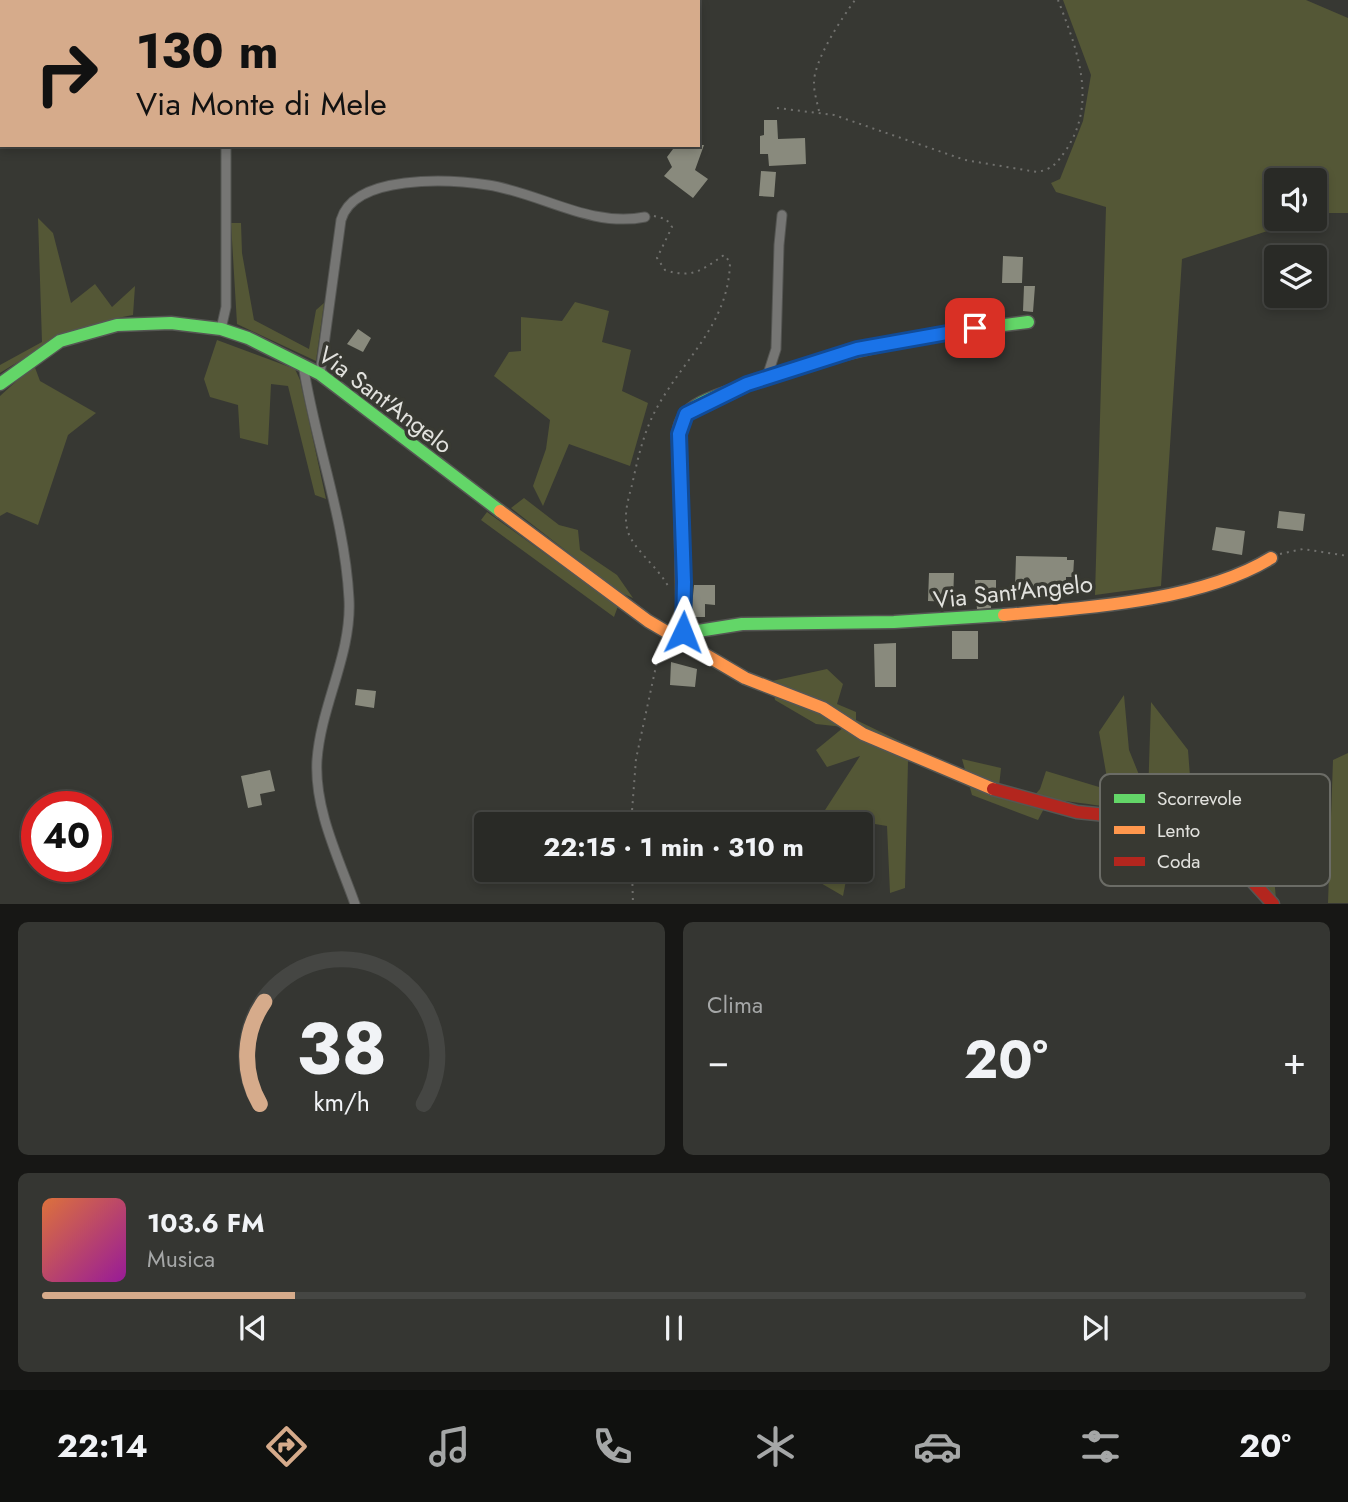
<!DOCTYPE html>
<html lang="it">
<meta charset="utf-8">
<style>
body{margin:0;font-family:Jost,sans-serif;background:#353632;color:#f1f3f6;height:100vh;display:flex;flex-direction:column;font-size:26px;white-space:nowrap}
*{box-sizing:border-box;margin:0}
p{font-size:23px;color:#a5a7a7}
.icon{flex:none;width:38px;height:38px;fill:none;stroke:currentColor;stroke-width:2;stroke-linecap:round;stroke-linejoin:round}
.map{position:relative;height:904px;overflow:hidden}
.panel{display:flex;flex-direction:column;gap:18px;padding:18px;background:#171715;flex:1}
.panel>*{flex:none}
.top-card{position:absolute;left:0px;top:0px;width:700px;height:147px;box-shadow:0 4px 10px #0003,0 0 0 2px #454643;background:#d6ab8b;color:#111;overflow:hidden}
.buttons{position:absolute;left:1264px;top:168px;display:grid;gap:14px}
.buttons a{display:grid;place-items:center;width:63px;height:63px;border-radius:7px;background:#292a26;box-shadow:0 4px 10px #0003,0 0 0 2px #454643;font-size:35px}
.speed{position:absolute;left:21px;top:791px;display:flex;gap:14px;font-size:35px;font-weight:700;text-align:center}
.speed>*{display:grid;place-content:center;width:91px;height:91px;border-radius:50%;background:#292a26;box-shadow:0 4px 10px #0003,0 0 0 2px #454643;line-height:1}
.speed .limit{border:10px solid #d22;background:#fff;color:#111}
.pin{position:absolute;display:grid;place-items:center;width:60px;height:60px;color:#fff;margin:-30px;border-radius:14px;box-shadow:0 4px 10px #0006}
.me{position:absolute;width:77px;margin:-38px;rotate:2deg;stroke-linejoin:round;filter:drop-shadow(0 0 5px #0008)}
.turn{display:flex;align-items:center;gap:24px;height:147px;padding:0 21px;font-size:32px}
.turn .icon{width:91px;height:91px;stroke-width:2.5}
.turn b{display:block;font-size:49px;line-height:60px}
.big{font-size:52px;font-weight:700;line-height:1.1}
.panel .card{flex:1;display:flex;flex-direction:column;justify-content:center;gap:10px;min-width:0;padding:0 24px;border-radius:10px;background:#353632}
.panel .dial{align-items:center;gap:0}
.dial svg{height:182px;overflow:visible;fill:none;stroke:#454643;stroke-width:7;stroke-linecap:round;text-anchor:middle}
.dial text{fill:#f1f3f6;stroke:none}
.song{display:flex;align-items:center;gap:21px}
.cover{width:84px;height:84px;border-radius:10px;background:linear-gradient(135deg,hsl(20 70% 55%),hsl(300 70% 35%))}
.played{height:7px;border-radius:4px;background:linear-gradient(90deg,#d6ab8b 20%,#454643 20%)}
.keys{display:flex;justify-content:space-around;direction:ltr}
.heat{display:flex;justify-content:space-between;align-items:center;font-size:38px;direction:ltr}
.panel .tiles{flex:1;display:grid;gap:18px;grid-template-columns:1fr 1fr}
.card:last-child{grid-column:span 2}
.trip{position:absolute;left:474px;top:812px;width:399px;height:70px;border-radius:7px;background:#292a26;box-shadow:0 4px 10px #0003,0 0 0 2px #454643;font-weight:700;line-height:70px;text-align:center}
.tabs{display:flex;height:112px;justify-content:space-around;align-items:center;background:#10110f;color:#a5a7a7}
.tabs .icon{width:49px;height:49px}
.tabs .on{color:#d6ab8b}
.tabs b{font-size:32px;color:#f1f3f6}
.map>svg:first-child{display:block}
</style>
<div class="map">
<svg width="1348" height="904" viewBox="0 0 1348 904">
<rect width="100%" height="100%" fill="#373833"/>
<path fill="#545736" d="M1063 0H1306L1348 18V213H1314V180H1276V219H1295L1280 227 1182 259 1161 586 1095 595 1106 207 1056 192 1051 183 1060 179 1083 121 1091 75Z
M38 218 53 233 71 303 95 284 112 307 135 286 133 315C83 324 43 346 0 373V365L42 342Z
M231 223H241L242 253 254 320 309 349 316 310 324 303 316 361 237 324Z
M575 302 609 311 602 342 631 350 622 391 648 403 630 466 569 444 543 506 533 486 546 449 550 420 494 376 509 352 521 351V317L562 321Z
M217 340 295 369 300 380 326 499 315 495 288 386 271 384 268 445 240 438 238 405 210 397 204 379Z
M34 365 40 381 96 413 68 435 38 525 7 512 0 516V396Z
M524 498 559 525 578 530 580 550 617 575 633 598 619 592 511 508Z
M487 512 618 606 614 617 481 520Z
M827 669 843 684 837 704 856 712V720L912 747 908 761 905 888 890 893 887 826 857 821 856 824H816L860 756 827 767 816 750 844 727 816 724 775 700 772 681Z
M1124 695 1129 750 1148 797 1151 702 1188 750 1192 803 1272 855 1276 899C1262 883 1249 864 1233 851 1190 814 1103 806 1049 799L1038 820 972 795 962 759 1001 768 998 796 1026 805 1040 789 1046 771 1109 790 1099 732Z
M1348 753V903H1328L1333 760Z
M848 870 843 896 800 871V870Z"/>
<path fill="#898a7d" d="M764 120H777L778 139 805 138 806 164 769 166 768 154H760V136L764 135Z
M676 145H704L695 170 708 179 693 198 664 176 672 167 667 157Z
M761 171 776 172 774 197 759 196Z
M1003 256 1023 257 1022 283H1002Z
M1024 286H1035L1033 312 1023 311Z
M358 329 371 338 363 352 347 344Z
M1279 511 1305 514 1303 531 1277 528Z
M1216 527 1245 531 1242 555 1212 550Z
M1016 556 1067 557V560H1074L1073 577H1066V584H1057L1056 586 1015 587Z
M929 573H954L953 602 928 601Z
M975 580H996V591H990L991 608 977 609Z
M694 585H715V605L705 604V617H691Z
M952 631H978V659H952Z
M896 643V687H875L874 644Z
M671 662 697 669 695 687 670 685Z
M357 689 376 691 374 708 355 705Z
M270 770 275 791 260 794 262 805 248 808 241 776Z"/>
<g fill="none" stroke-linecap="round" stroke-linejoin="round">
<defs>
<path id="street" d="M513 0 516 2
M227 2V0
M221 329 226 307V145
M303 364C315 443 345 519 349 599 352 654 321 705 317 760 314 809 339 859 355 904
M320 374 341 220C354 174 449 179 488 185 541 193 590 228 645 217
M767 377 776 349 779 245 782 215"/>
<path id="fast" d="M0 384 60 341 117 325 171 323 221 329 248 338 320 374 500 511
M683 632 679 431C682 404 715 397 736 389 830 351 928 334 1028 322
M673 635 742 624 894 622 1004 615"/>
<path id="slow" d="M500 511 648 621 745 678 823 708 863 734 993 789
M1004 615C1086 608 1201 601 1271 558"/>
<path id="jam" d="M993 789 1077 812 1135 818 1205 838 1220 846 1273 904"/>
</defs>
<use href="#street" stroke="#555653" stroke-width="11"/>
<use href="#fast" stroke="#555653" stroke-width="15"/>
<use href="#slow" stroke="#555653" stroke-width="15"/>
<use href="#jam" stroke="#555653" stroke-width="15"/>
<path stroke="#71716e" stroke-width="2" stroke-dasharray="2 5" stroke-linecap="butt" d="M777 108 834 115 965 160 1037 172C1053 169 1057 163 1066 150 1098 102 1077 49 1058 0
M819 111C817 102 814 92 814 84 813 61 842 18 855 0
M654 216 666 219 672 227 657 258 665 270C692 279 702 270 724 255L730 262C729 320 690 353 662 399 645 426 639 453 632 485 628 500 623 516 628 532 634 550 660 569 669 588
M1280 554 1303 549 1348 556
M631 824 636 759 661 643
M632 870 633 904"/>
<use href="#street" stroke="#767674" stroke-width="9"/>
<use href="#fast" stroke="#63d668" stroke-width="12"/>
<use href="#slow" stroke="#ff974d" stroke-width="12"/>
<use href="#jam" stroke="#b3261e" stroke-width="12"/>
</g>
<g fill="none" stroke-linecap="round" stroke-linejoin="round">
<defs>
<path id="route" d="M683 632 684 582 679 434 686 414 747 384 857 349 975 328"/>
</defs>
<use href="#route" stroke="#114b97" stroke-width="18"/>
<use href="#route" stroke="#1a73e8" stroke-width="12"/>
</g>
<g text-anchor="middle" stroke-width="7" stroke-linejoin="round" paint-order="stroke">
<g font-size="24" fill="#e2e2de" stroke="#383932">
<text transform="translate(385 400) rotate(37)" y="8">Via Sant'Angelo</text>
<text transform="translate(1013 592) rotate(-6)" y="8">Via Sant'Angelo</text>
</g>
</g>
<rect x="1100" y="774" width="230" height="112" rx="10" fill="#383932" stroke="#6b6c66" stroke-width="2"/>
<rect x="1114" y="794" width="31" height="9" fill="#63d668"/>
<rect x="1114" y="826" width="31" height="8" fill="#ff974d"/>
<rect x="1114" y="857" width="31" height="9" fill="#b3261e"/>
<g font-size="19" fill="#e2e2de">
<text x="1157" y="805">Scorrevole</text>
<text x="1157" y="837">Lento</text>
<text x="1157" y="868">Coda</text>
</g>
</svg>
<div class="buttons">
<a><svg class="icon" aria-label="sound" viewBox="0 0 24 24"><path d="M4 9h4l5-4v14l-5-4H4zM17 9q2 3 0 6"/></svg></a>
<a><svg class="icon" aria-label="layers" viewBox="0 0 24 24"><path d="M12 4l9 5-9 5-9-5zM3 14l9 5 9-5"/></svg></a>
</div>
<div class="speed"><div class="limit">40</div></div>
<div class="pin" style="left:975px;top:328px;background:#d93025"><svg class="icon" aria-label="arrive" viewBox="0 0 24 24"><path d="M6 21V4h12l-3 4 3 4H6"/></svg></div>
<svg class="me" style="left:683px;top:632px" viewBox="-20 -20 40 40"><path d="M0-17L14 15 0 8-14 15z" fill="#1a73e8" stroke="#fff" stroke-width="4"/></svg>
<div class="trip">22:15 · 1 min · 310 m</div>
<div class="top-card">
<div class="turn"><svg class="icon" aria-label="right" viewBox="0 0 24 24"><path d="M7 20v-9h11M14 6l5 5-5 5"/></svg><div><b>130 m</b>Via Monte di Mele</div></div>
</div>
</div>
<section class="panel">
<div class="tiles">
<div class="card dial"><svg viewBox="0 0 100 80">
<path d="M14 69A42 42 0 1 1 86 69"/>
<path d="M14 69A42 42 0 0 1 16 24" stroke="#d6ab8b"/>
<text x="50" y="56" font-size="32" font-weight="700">38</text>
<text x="50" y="72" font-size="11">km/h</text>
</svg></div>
<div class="card"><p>Clima</p>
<div class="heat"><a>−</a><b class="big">20°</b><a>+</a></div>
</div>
<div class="card">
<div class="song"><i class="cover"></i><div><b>103.6 FM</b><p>Musica</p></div></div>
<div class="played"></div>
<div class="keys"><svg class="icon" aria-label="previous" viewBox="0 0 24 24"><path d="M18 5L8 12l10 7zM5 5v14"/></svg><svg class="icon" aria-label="pause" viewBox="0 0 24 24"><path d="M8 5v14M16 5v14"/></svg><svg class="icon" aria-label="next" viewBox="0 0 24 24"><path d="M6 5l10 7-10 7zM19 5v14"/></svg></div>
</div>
</div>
</section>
<nav class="tabs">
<b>22:14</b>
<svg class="icon on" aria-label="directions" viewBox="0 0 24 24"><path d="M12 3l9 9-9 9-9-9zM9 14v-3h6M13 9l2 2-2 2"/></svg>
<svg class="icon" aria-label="music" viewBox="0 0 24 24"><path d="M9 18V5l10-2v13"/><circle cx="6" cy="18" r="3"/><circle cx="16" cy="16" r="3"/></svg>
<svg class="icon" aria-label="phone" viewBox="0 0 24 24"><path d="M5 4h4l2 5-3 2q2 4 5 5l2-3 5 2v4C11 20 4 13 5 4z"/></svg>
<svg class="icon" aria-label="climate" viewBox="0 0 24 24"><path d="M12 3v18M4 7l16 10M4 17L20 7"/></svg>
<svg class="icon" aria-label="car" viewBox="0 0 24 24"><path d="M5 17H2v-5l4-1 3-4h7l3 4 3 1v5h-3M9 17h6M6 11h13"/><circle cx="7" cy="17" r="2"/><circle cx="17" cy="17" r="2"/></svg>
<svg class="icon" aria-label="filters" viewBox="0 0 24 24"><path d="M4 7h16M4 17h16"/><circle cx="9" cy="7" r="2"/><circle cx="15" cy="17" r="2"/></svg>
<b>20°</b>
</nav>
